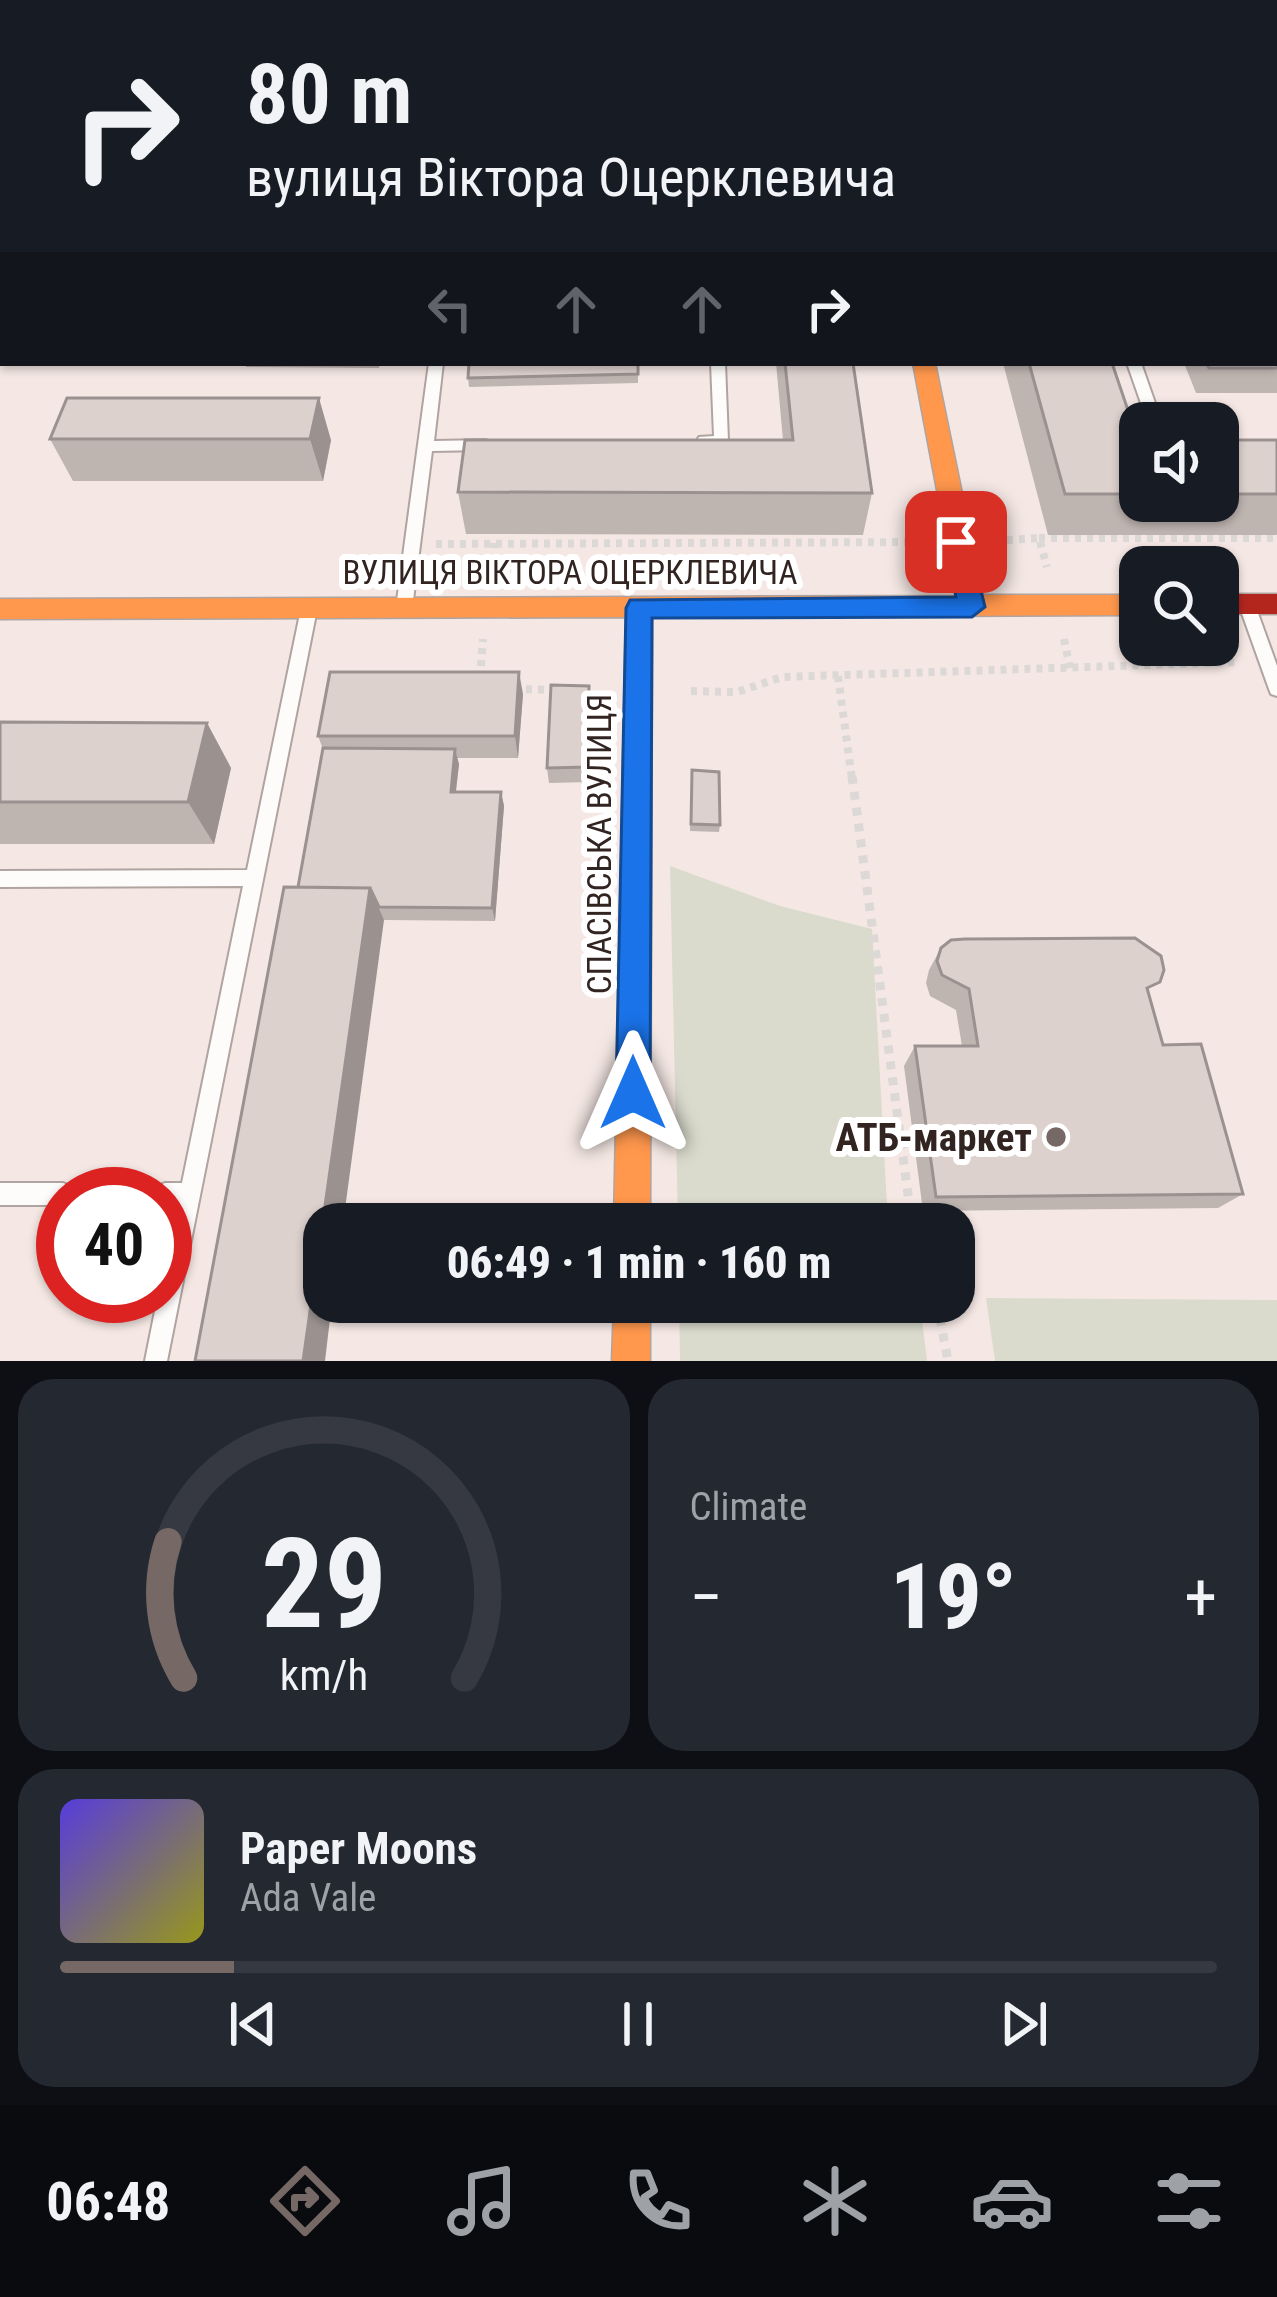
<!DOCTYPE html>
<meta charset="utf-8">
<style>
body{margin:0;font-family:"Roboto Condensed",sans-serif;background:#242831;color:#f1f3f6;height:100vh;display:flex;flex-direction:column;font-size:45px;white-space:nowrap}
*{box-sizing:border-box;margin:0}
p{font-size:39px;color:#9ea1a6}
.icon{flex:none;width:66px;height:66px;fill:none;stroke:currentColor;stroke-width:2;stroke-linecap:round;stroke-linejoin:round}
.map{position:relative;height:1361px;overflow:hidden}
.details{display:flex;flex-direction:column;gap:18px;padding:18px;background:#0d0f14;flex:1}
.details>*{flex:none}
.top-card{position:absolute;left:0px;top:0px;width:1278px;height:366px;box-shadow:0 3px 9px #0004;background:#171b24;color:#f1f3f6;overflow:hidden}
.tools{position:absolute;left:1119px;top:402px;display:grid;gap:24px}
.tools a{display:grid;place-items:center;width:120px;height:120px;border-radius:24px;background:#171b24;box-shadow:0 3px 9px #0004;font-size:60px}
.speed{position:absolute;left:36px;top:1167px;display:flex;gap:24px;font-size:60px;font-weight:700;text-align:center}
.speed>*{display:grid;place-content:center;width:156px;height:156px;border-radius:50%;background:#171b24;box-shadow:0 3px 9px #0004;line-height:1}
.speed .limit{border:18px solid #d22;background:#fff;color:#111}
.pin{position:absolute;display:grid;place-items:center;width:102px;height:102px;color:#fff;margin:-51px;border-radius:24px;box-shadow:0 6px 18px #0006}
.me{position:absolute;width:132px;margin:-66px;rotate:0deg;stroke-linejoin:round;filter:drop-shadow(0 0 9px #0008)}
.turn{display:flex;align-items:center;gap:42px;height:252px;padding:0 48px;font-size:54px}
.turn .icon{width:156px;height:156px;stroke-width:2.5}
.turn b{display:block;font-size:84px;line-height:102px}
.lanes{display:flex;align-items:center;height:114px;padding:0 48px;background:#0003;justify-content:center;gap:60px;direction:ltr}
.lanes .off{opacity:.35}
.big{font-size:90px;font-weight:800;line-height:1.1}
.details .widget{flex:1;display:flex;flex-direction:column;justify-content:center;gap:18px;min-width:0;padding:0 42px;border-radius:36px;background:#242831}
.details .dial{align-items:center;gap:0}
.dial svg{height:312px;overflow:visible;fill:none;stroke:#363941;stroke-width:7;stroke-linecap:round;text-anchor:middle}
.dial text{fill:#f1f3f6;stroke:none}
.song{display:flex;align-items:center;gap:36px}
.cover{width:144px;height:144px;border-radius:18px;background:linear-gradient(135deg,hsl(250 70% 55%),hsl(60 70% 35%))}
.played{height:12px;border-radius:6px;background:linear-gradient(90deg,#766965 15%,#363941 15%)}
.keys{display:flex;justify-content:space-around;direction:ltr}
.heat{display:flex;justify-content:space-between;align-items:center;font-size:66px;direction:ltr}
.details .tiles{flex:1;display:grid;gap:18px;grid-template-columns:1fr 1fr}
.widget:last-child{grid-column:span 2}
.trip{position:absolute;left:303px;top:1203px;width:672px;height:120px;border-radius:36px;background:#171b24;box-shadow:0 3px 9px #0004;font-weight:800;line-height:120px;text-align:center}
.tab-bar{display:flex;height:192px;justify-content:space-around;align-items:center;background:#090b0e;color:#9ea1a6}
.tab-bar .icon{width:84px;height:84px}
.tab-bar .on{color:#766965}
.tab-bar b{font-size:54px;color:#f1f3f6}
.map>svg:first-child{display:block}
</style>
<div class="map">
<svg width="1277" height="1361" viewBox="0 0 1277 1361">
<rect width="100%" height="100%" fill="#f5e8e4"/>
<path fill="#dadbcd" d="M670 866 780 906 872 929 888 1224H678Z
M986 1298 1277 1300V1361H995Z
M679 1302H920L927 1361H680Z"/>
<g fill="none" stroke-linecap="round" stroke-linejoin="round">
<defs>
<path id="lane" d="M1277 184V192L1275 193V185Z
M0 204H3V212H0Z
M429 363H443L434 441 486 440 493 445 486 450 432 451 412 608 404 614 396 608Z
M711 363H725L728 441C722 449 703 449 697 441L699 437 714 436Z
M1127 363H1141L1162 423H1148Z
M1247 599 1255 605 1277 666V696L1271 694 1269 689 1239 605Z
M309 603 317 609 167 1361H145L158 1296H165V1263L177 1205H165V1194H154L157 1186 165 1183H182L243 886 0 887V871L247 870 301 609Z
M0 1183H63L71 1186 74 1194H63V1205H0Z"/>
<path id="street" d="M0 97H3V111H0Z"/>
<path id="fast" d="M845 0H861L862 3H846Z"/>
<path id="slow" d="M913 363H935L983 595H1140V615L652 617 650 1224H614L626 617 0 619V599L957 596Z
M614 1302H650V1361H612Z"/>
<path id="jam" d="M1218 594H1277V614H1218Z"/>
</defs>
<use href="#lane" stroke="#b0a4a0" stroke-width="4"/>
<use href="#street" stroke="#b0a4a0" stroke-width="3"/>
<use href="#fast" stroke="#b0a4a0" stroke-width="3"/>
<use href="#slow" stroke="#b0a4a0" stroke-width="3"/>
<use href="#jam" stroke="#b0a4a0" stroke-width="3"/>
<path stroke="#dcd8d6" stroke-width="8" stroke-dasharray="6 6" stroke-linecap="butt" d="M1039 538H1277
M995 541 1039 538 1047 567
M436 544 919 542
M492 572 494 543
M1064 639 1070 668
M838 676 852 779
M480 678 483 639
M514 689 559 690
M691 691 737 692 782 677 1240 662"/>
<path stroke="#dcd8d6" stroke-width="9" stroke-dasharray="8 8" stroke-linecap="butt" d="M852 776 912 1224
M937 1302 948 1361"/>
<use href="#lane" fill="#fefcfb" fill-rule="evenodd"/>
<use href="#street" fill="#fefcfb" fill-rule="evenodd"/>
<use href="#fast" fill="#63d668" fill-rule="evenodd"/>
<use href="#slow" fill="#ff974d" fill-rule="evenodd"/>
<use href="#jam" fill="#b3261e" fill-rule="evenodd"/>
</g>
<path fill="#beb4b0" d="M913 0H974L973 3H914Z
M1026 0H1209L1207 3H1025Z
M1275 20H1277V91H1275Z
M0 38 3 58V83H0Z
M1275 92 1277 96V154L1275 158Z
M0 111H3V181H0Z
M1275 242H1277V298H1275Z
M1277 329V393H1196L1184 363H1275Z
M245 363H380L379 368 246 367Z
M638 363V383L469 387 468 378Z
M776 363H853L872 493 863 535 466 534 458 492 783 440Z
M1003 363H1112L1138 440H1140V501H1218V440H1277V535H1048Z
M50 439 331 440 323 481H73Z
M589 686V782L549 783 547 768Z
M523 694 518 758H457L459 764 456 792H501L504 806 495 921 384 920 298 887 323 749 318 736Z
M0 722 207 723 231 768 214 844H0Z
M692 770 720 825 719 832 690 831Z
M941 948 1149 993 1163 1045 1243 1194 1218 1208 923 1211 904 1066 915 1046H962L956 1010 930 996 926 983 929 970Z"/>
<path fill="#9b9290" d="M319 398 331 440 323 481 310 439Z
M519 672 523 694 518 758 515 736Z
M207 723 231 768 214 844 188 802Z
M455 749 459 764 454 806 451 792Z
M501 792 504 806 495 921 492 908Z
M370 888 384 920 343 1224H324V1302H332L325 1361H303Z"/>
<path fill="#ddd1cd" stroke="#9b9290" stroke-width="3" d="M197 0H394L393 3H196Z
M735 0H794V3H735Z
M1275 20H1277V49H1275Z
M3 33V58H0V38Z
M1275 92 1277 96V122H1275Z
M0 111H3V138H0Z
M1275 242H1277V273H1275Z
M1275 329H1277V368H1209L1206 363H1275Z
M469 363H638V374L468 378Z
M785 363H853L872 493 458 492 465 440H793Z
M1029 363H1112L1138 440H1140V494H1065Z
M67 398H319L310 439H50Z
M1218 440H1277V494H1218Z
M330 672H519L515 736H318Z
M551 685 589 686 588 767 547 768Z
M0 722 207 723 188 802H0Z
M323 748 455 749 451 792H501L492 908 379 907 370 888 298 887Z
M692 770 719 772 720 825 691 824Z
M284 887 370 888 303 1361H195Z
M1135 938 1161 956 1164 970 1160 982 1147 988 1163 1045 1201 1044 1243 1194 936 1197 915 1046H978L969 989 942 975 937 961 941 948 951 940 965 939Z"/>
<path fill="#1a73e8" stroke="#114b97" stroke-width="3" d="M956 533 969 542 985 607 972 617 652 618 650 1093 645 1105 633 1110 621 1105 616 1093 626 608 630 600 956 597 944 542Z"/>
<circle fill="#766965" stroke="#fff" stroke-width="4.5" cx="1056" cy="1137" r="12"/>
<g text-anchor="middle" stroke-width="12" stroke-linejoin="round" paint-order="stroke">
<g font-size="33" fill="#322521" stroke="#fff">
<text x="570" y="584">ВУЛИЦЯ ВІКТОРА ОЦЕРКЛЕВИЧА</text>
<text transform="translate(599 844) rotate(-90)" y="12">СПАСІВСЬКА ВУЛИЦЯ</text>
</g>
<g font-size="39" font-weight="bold" fill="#322521" stroke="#fff" text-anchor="end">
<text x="1032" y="1151">АТБ-маркет</text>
</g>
</g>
</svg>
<div class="tools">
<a><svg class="icon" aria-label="sound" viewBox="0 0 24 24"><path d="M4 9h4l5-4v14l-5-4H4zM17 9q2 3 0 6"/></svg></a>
<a><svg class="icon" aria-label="search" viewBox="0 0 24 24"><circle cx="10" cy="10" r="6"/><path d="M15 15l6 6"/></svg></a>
</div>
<div class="speed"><div class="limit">40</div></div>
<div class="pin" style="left:956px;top:542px;background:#d93025"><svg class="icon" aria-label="arrive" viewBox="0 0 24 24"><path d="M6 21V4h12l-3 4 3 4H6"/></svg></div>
<svg class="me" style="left:633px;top:1093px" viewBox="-20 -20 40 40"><path d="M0-17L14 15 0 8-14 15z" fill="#1a73e8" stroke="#fff" stroke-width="4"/></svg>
<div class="trip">06:49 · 1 min · 160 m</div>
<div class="top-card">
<div class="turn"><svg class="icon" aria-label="right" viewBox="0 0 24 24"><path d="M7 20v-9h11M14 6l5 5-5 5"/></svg><div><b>80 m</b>вулиця Віктора Оцерклевича</div></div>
<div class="lanes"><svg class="icon off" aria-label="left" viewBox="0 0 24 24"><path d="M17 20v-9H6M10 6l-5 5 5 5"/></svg><svg class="icon off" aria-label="ahead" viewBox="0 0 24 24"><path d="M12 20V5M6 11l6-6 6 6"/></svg><svg class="icon off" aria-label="ahead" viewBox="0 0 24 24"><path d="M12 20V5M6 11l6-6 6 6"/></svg><svg class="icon" aria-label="right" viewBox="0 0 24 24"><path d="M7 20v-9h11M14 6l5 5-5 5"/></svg></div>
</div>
</div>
<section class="details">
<div class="tiles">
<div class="widget dial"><svg viewBox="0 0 100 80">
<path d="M14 69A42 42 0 1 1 86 69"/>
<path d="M14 69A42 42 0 0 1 10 34" stroke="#766965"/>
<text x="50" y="56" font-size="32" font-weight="700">29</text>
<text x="50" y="72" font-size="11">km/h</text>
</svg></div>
<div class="widget"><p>Climate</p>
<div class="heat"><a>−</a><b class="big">19°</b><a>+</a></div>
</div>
<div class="widget">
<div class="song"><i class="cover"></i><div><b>Paper Moons</b><p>Ada Vale</p></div></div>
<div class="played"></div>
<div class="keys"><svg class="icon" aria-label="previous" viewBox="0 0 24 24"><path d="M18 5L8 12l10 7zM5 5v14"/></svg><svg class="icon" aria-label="pause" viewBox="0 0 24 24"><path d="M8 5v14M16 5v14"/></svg><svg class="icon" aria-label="next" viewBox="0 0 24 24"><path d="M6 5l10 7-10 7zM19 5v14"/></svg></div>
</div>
</div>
</section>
<nav class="tab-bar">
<b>06:48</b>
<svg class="icon on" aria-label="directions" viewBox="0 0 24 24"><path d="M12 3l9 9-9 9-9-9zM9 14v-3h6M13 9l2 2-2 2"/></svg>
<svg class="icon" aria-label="music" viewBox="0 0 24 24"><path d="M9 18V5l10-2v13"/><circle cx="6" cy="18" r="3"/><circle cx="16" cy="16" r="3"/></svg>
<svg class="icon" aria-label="phone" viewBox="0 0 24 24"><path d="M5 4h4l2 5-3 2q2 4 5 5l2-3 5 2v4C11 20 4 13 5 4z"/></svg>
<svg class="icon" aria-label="climate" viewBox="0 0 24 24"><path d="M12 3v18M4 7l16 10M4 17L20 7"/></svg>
<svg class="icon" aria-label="car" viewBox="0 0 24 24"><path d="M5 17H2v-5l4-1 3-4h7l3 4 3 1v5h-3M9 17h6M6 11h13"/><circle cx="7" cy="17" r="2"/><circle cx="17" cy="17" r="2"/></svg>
<svg class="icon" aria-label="filters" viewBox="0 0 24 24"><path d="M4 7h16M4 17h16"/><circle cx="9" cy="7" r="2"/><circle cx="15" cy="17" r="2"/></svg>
</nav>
